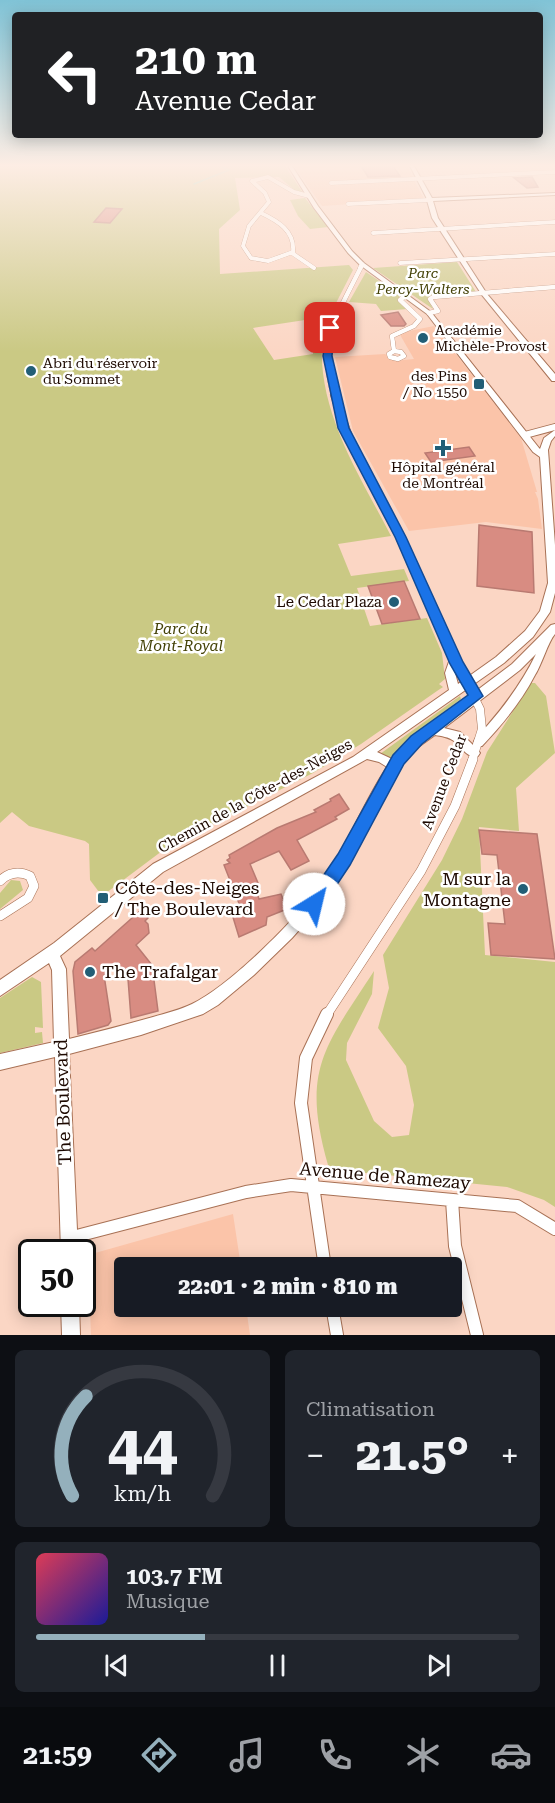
<!DOCTYPE html>
<html lang="fr">
<meta charset="utf-8">
<style>
body{margin:0;font-family:"Roboto Serif",serif;background:#20242c;color:#f1f3f6;height:100vh;display:flex;flex-direction:column;font-size:22px;white-space:nowrap}
*{box-sizing:border-box;margin:0}
p{font-size:20px;color:#9ea1a6}
.icon{flex:none;width:33px;height:33px;fill:none;stroke:currentColor;stroke-width:2;stroke-linecap:round;stroke-linejoin:round}
.map{position:relative;height:1335px;overflow:hidden}
.drawer{display:flex;flex-direction:column;gap:15px;padding:15px;background:#0d0f14;flex:1}
.drawer>*{flex:none}
.hud{position:absolute;left:12px;top:12px;width:531px;height:126px;border-radius:6px;box-shadow:0 3px 15px #0003;background:#202124;color:#fff;overflow:hidden}
.speed{position:absolute;left:18px;top:1239px;display:flex;gap:12px;font-size:30px;font-weight:700;text-align:center}
.speed>*{display:grid;place-content:center;width:78px;height:78px;border-radius:50%;background:#171b24;box-shadow:0 3px 15px #0003;line-height:1}
.speed .limit{border:3px solid #111;border-radius:9px;background:#fff;color:#111}
.pin{position:absolute;display:grid;place-items:center;width:51px;height:51px;color:#fff;margin:-26px;border-radius:12px;box-shadow:0 3px 9px #0006}
.me{position:absolute;width:66px;margin:-33px;rotate:36deg;stroke-linejoin:round;filter:drop-shadow(0 0 4px #0008)}
.turn{display:flex;align-items:center;gap:21px;height:126px;padding:0 24px;font-size:27px}
.turn .icon{width:78px;height:78px;stroke-width:2.5}
.turn b{display:block;font-size:42px;line-height:51px}
.big{font-size:45px;font-weight:800;line-height:1.1}
.drawer .widget{flex:1;display:flex;flex-direction:column;justify-content:center;gap:9px;min-width:0;padding:0 21px;border-radius:9px;background:#20242c}
.drawer .dial{align-items:center;gap:0}
.dial svg{height:156px;overflow:visible;fill:none;stroke:#363941;stroke-width:7;stroke-linecap:round;text-anchor:middle}
.dial text{fill:#f1f3f6;stroke:none}
.song{display:flex;align-items:center;gap:18px}
.cover{width:72px;height:72px;border-radius:9px;background:linear-gradient(135deg,hsl(350 70% 55%),hsl(240 70% 35%))}
.played{height:6px;border-radius:3px;background:linear-gradient(90deg,#94b0bc 35%,#363941 35%)}
.keys{display:flex;justify-content:space-around;direction:ltr}
.heat{display:flex;justify-content:space-between;align-items:center;font-size:33px;direction:ltr}
.drawer .tiles{flex:1;display:grid;gap:15px;grid-template-columns:1fr 1fr}
.widget:last-child{grid-column:span 2}
.trip{position:absolute;left:114px;top:1257px;width:348px;height:60px;border-radius:6px;background:#171b24;box-shadow:0 3px 15px #0003;font-weight:800;line-height:60px;text-align:center}
.menu{display:flex;height:96px;justify-content:space-around;align-items:center;background:#090b0e;color:#9ea1a6}
.menu .icon{width:42px;height:42px}
.menu .on{color:#94b0bc}
.menu b{font-size:27px;color:#f1f3f6}
.map>svg:first-child{display:block}
</style>
<div class="map">
<svg width="555" height="1335" viewBox="0 0 555 1335">
<rect width="100%" height="100%" fill="#fbd6c4"/>
<path fill="#fbc4a9" d="M294 166H407L424 199 322 206Z
M434 326 521 438 537 492H535L538 499 542 529 486 522 409 531 353 431 335 357 385 354 394 361 414 359 399 333Z
M233 1214 241 1267 124 1268V1306L246 1307 250 1335H91L88 1255Z"/>
<path fill="#cac984" d="M0 166H285L303 193H298L279 177 235 178 240 210 219 229 220 274 349 265 353 270 336 303 312 310 305 320 253 328 274 360 313 354V342L322 343C318 413 360 476 391 536L338 544 351 576 404 569 409 581 357 588 370 626 427 618 442 653 445 679 439 684 443 687 437 691 361 744 313 773 166 848 102 896 90 880 89 844 85 841 29 826 12 812 0 823Z
M305 198 328 227 310 229 298 216 290 200Z
M457 262 476 292 430 296 428 299 433 309 373 268Z
M366 272 400 295 398 300 408 309 381 311 376 304 349 302Z
M531 683H535L546 696 555 753 516 788 519 831 479 827 485 955 555 962V1207L544 1200 507 1187 336 1170 328 1165C301 1070 324 1048 374 971L372 994 347 1043 346 1060 374 1121 392 1137 409 1135 414 1105 406 1066 378 1028 389 988 383 955 442 860 462 819 487 752Z
M460 696 461 699 410 737 390 758 380 754Z
M11 880 20 881 23 890 0 909V893Z
M32 977 41 982 43 1028 35 1027V1033L42 1032 43 1043 0 1053V998Z"/>
<g fill="none" stroke-linecap="round" stroke-linejoin="round">
<path stroke="#84daba" stroke-width="1.5" d="M194 184 229 170 221 166"/>
</g>
<path fill="#d88c82" stroke="#b97a71" stroke-width="1.5" d="M361 166H393L400 176 368 177Z
M532 177 538 187 527 188 514 178Z
M106 208 122 209 110 223 94 222Z
M398 312 406 324 404 326H391L381 315Z
M469 447 475 456 431 462 425 453Z
M479 525 532 532 534 593 477 586Z
M404 581 420 619 382 624 368 586Z
M339 794 349 809 335 817 337 819 297 840 309 861 291 870 279 851 250 864 258 883 254 884 259 899 281 894 287 909 267 917 266 925 239 937 232 914 242 911 224 865 230 863 227 860 230 858 229 855 277 828 316 812 314 810 331 801 330 799Z
M479 830 537 834 555 959 491 955 488 923 505 924 497 855 482 854Z
M141 910 148 918 145 921 148 924 149 933 136 945 152 965 158 1011 131 1018 128 979 117 963 104 975 111 1021 108 1025 78 1034 73 971 75 962 92 948 95 951Z"/>
<g fill="none" stroke-linecap="round" stroke-linejoin="round">
<defs>
<path id="street-far5" d="M331 183 555 172
M348 204 429 200
M261 213C278 221 295 231 293 252L268 261 251 258 243 246 249 226 269 202 265 193 252 181 268 177 294 192 309 196
M373 233 555 222
M292 253 314 268
M400 263 555 254
M360 268 362 264"/>
<path id="street-far4" d="M429 313 438 311 430 299 433 297 555 287
M394 351 392 336 414 326 420 319 400 300 406 295
M394 351 401 352 404 356 398 359 390 357 389 354Z
M334 397C317 343 338 313 361 267"/>
<path id="street-far3" d="M334 395 351 442 410 558
M525 435 555 427"/>
<path id="street-far2" d="M410 557 453 655 480 709 482 729 472 761"/>
<path id="street-far1" d="M0 881C9 872 19 871 30 876L34 886 28 898 0 916
M326 1016 421 871 455 806 473 759"/>
<path id="street" d="M452 1200 455 1246 477 1335
M69 1238 246 1192 291 1185 517 1206 555 1229
M325 1268 301 1103 306 1058 327 1014
M332 1306 337 1335"/>
<path id="secondary" d="M288 166H292L318 206 352 251 364 263 431 312 539 448 540 449 544 438 555 430V436L551 441 548 450 555 545V593L550 612 533 637 504 663 377 752 392 759 402 747 425 729 427 726 431 725 512 664 551 625 555 624V634C548 642 542 664 535 675 521 702 502 725 482 746L475 747 480 753 478 756C467 759 462 747 454 741 449 737 441 736 435 735L410 753 399 767 380 800 343 872 323 903 292 938 254 975 218 1005 203 1014 141 1035 69 1054 78 1252H61L55 1057 0 1070V1054L54 1042 52 970 49 963 0 996V980L54 943 153 864 353 757 449 690 445 673 451 656H459L460 659 455 673 458 684 496 657 525 631 540 611 548 583 540 457 533 452 427 314 360 265 348 253 314 208ZM536 654C523 681 506 704 487 726 481 732 474 737 473 745L460 732 444 728 520 670ZM367 759 379 762 387 767C363 803 348 844 325 879 300 916 231 985 192 1004 180 1010 166 1013 153 1017 125 1025 97 1032 69 1039L66 969 60 956 163 872Z
M410 166H414L432 198 555 193V195L433 201 438 218 487 294 555 374V381H552L482 295 432 218 426 197Z
M61 1304H79L80 1335H62Z"/>
</defs>
<use href="#street-far5" stroke="#a87155" stroke-width="4.5"/>
<use href="#street-far4" stroke="#a87155" stroke-width="5"/>
<use href="#street-far3" stroke="#a87155" stroke-width="8"/>
<use href="#street-far2" stroke="#a87155" stroke-width="9"/>
<use href="#street-far1" stroke="#a87155" stroke-width="10"/>
<use href="#street" stroke="#a87155" stroke-width="14"/>
<use href="#secondary" stroke="#a87155" stroke-width="2"/>
<use href="#street-far5" stroke="#fff" stroke-width="4"/>
<use href="#street-far4" stroke="#fff" stroke-width="4.5"/>
<use href="#street-far3" stroke="#fff" stroke-width="6"/>
<use href="#street-far2" stroke="#fff" stroke-width="8"/>
<use href="#street-far1" stroke="#fff" stroke-width="9"/>
<use href="#street" stroke="#fff" stroke-width="12"/>
<use href="#secondary" fill="#fff" fill-rule="evenodd"/>
</g>
<linearGradient id="sky" x2="0" y2="1"><stop stop-color="#80c3d6"/><stop offset="0.47" stop-color="#fdede4"/><stop offset="1" stop-color="#fdede4" stop-opacity="0"/></linearGradient>
<rect width="555" height="352" fill="url(#sky)"/>
<path fill="#1a73e8" stroke="#114b97" stroke-width="1.5" d="M327 327 334 328 332 356 349 428 406 537 463 662 483 696 422 744 404 764 350 865 320 910 314 912 308 910 305 904 308 898 338 854 393 755 411 736 468 695 450 664 395 537 338 428 323 356Z"/>
<g fill="#225e76" stroke="#fff" stroke-width="2">
<circle cx="423" cy="338" r="6"/>
<circle cx="31" cy="371" r="6"/>
<rect x="473" y="378" width="12" height="12" rx="3"/>
<path d="M440 439h6v6h6v6h-6v6h-6v-6h-6v-6h6z"/>
<circle cx="394" cy="602" r="6"/>
<circle cx="523" cy="889" r="6"/>
<rect x="97" y="892" width="12" height="12" rx="3"/>
<circle cx="90" cy="972" r="6"/>
</g>
<g text-anchor="middle" stroke-width="5" stroke-linejoin="round" paint-order="stroke">
<g font-size="14" font-style="italic" fill="#434106" stroke="#fff">
<text x="423" y="278">Parc<tspan x="423" dy="16">Percy-Walters</tspan></text>
</g>
<g font-size="14" fill="#1d0901" stroke="#fff" text-anchor="start">
<text x="435" y="335">Académie<tspan x="435" dy="16">Michèle-Provost</tspan></text>
<text x="43" y="368">Abri du réservoir<tspan x="43" dy="16">du Sommet</tspan></text>
<text x="467" y="381" text-anchor="end">des Pins<tspan x="467" dy="16">/ No 1550</tspan></text>
<text x="443" y="472" text-anchor="middle">Hôpital général<tspan x="443" dy="16">de Montréal</tspan></text>
</g>
<g font-size="15" fill="#1d0901" stroke="#fff" text-anchor="end">
<text x="382" y="607">Le Cedar Plaza</text>
</g>
<g font-size="15" font-style="italic" fill="#434106" stroke="#fff">
<text x="181" y="634">Parc du<tspan x="181" dy="17">Mont-Royal</tspan></text>
</g>
<g font-size="15" fill="#1d0901" stroke="#fff">
<text transform="translate(444 782) rotate(-69)" y="5">Avenue Cedar</text>
<text transform="translate(255 796) rotate(-29)" y="5">Chemin de la Côte-des-Neiges</text>
</g>
<g font-size="18" fill="#1d0901" stroke="#fff" text-anchor="start">
<text x="511" y="885" text-anchor="end">M sur la<tspan x="511" dy="21">Montagne</tspan></text>
<text x="115" y="894">Côte-des-Neiges<tspan x="115" dy="21">/ The Boulevard</tspan></text>
<text x="102" y="978">The Trafalgar</text>
</g>
<g font-size="18" fill="#1d0901" stroke="#fff">
<text transform="translate(63 1102) rotate(-92)" y="6">The Boulevard</text>
<text transform="translate(385 1176) rotate(5)" y="6">Avenue de Ramezay</text>
</g>
</g>
</svg>
<div class="speed"><div class="limit">50</div></div>
<div class="pin" style="left:330px;top:328px;background:#d93025"><svg class="icon" aria-label="arrive" viewBox="0 0 24 24"><path d="M6 21V4h12l-3 4 3 4H6"/></svg></div>
<svg class="me" style="left:314px;top:904px" viewBox="-20 -20 40 40"><circle r="19" fill="#fff"/><path d="M0-13L10 11 0 6-10 11z" fill="#1a73e8"/></svg>
<div class="trip">22:01 · 2 min · 810 m</div>
<div class="hud">
<div class="turn"><svg class="icon" aria-label="left" viewBox="0 0 24 24"><path d="M17 20v-9H6M10 6l-5 5 5 5"/></svg><div><b>210 m</b>Avenue Cedar</div></div>
</div>
</div>
<section class="drawer">
<div class="tiles">
<div class="widget dial"><svg viewBox="0 0 100 80">
<path d="M14 69A42 42 0 1 1 86 69"/>
<path d="M14 69A42 42 0 0 1 21 18" stroke="#94b0bc"/>
<text x="50" y="56" font-size="32" font-weight="700">44</text>
<text x="50" y="72" font-size="11">km/h</text>
</svg></div>
<div class="widget"><p>Climatisation</p>
<div class="heat"><a>−</a><b class="big">21.5°</b><a>+</a></div>
</div>
<div class="widget">
<div class="song"><i class="cover"></i><div><b>103.7 FM</b><p>Musique</p></div></div>
<div class="played"></div>
<div class="keys"><svg class="icon" aria-label="previous" viewBox="0 0 24 24"><path d="M18 5L8 12l10 7zM5 5v14"/></svg><svg class="icon" aria-label="pause" viewBox="0 0 24 24"><path d="M8 5v14M16 5v14"/></svg><svg class="icon" aria-label="next" viewBox="0 0 24 24"><path d="M6 5l10 7-10 7zM19 5v14"/></svg></div>
</div>
</div>
</section>
<nav class="menu">
<b>21:59</b>
<svg class="icon on" aria-label="directions" viewBox="0 0 24 24"><path d="M12 3l9 9-9 9-9-9zM9 14v-3h6M13 9l2 2-2 2"/></svg>
<svg class="icon" aria-label="music" viewBox="0 0 24 24"><path d="M9 18V5l10-2v13"/><circle cx="6" cy="18" r="3"/><circle cx="16" cy="16" r="3"/></svg>
<svg class="icon" aria-label="phone" viewBox="0 0 24 24"><path d="M5 4h4l2 5-3 2q2 4 5 5l2-3 5 2v4C11 20 4 13 5 4z"/></svg>
<svg class="icon" aria-label="climate" viewBox="0 0 24 24"><path d="M12 3v18M4 7l16 10M4 17L20 7"/></svg>
<svg class="icon" aria-label="car" viewBox="0 0 24 24"><path d="M5 17H2v-5l4-1 3-4h7l3 4 3 1v5h-3M9 17h6M6 11h13"/><circle cx="7" cy="17" r="2"/><circle cx="17" cy="17" r="2"/></svg>
</nav>
